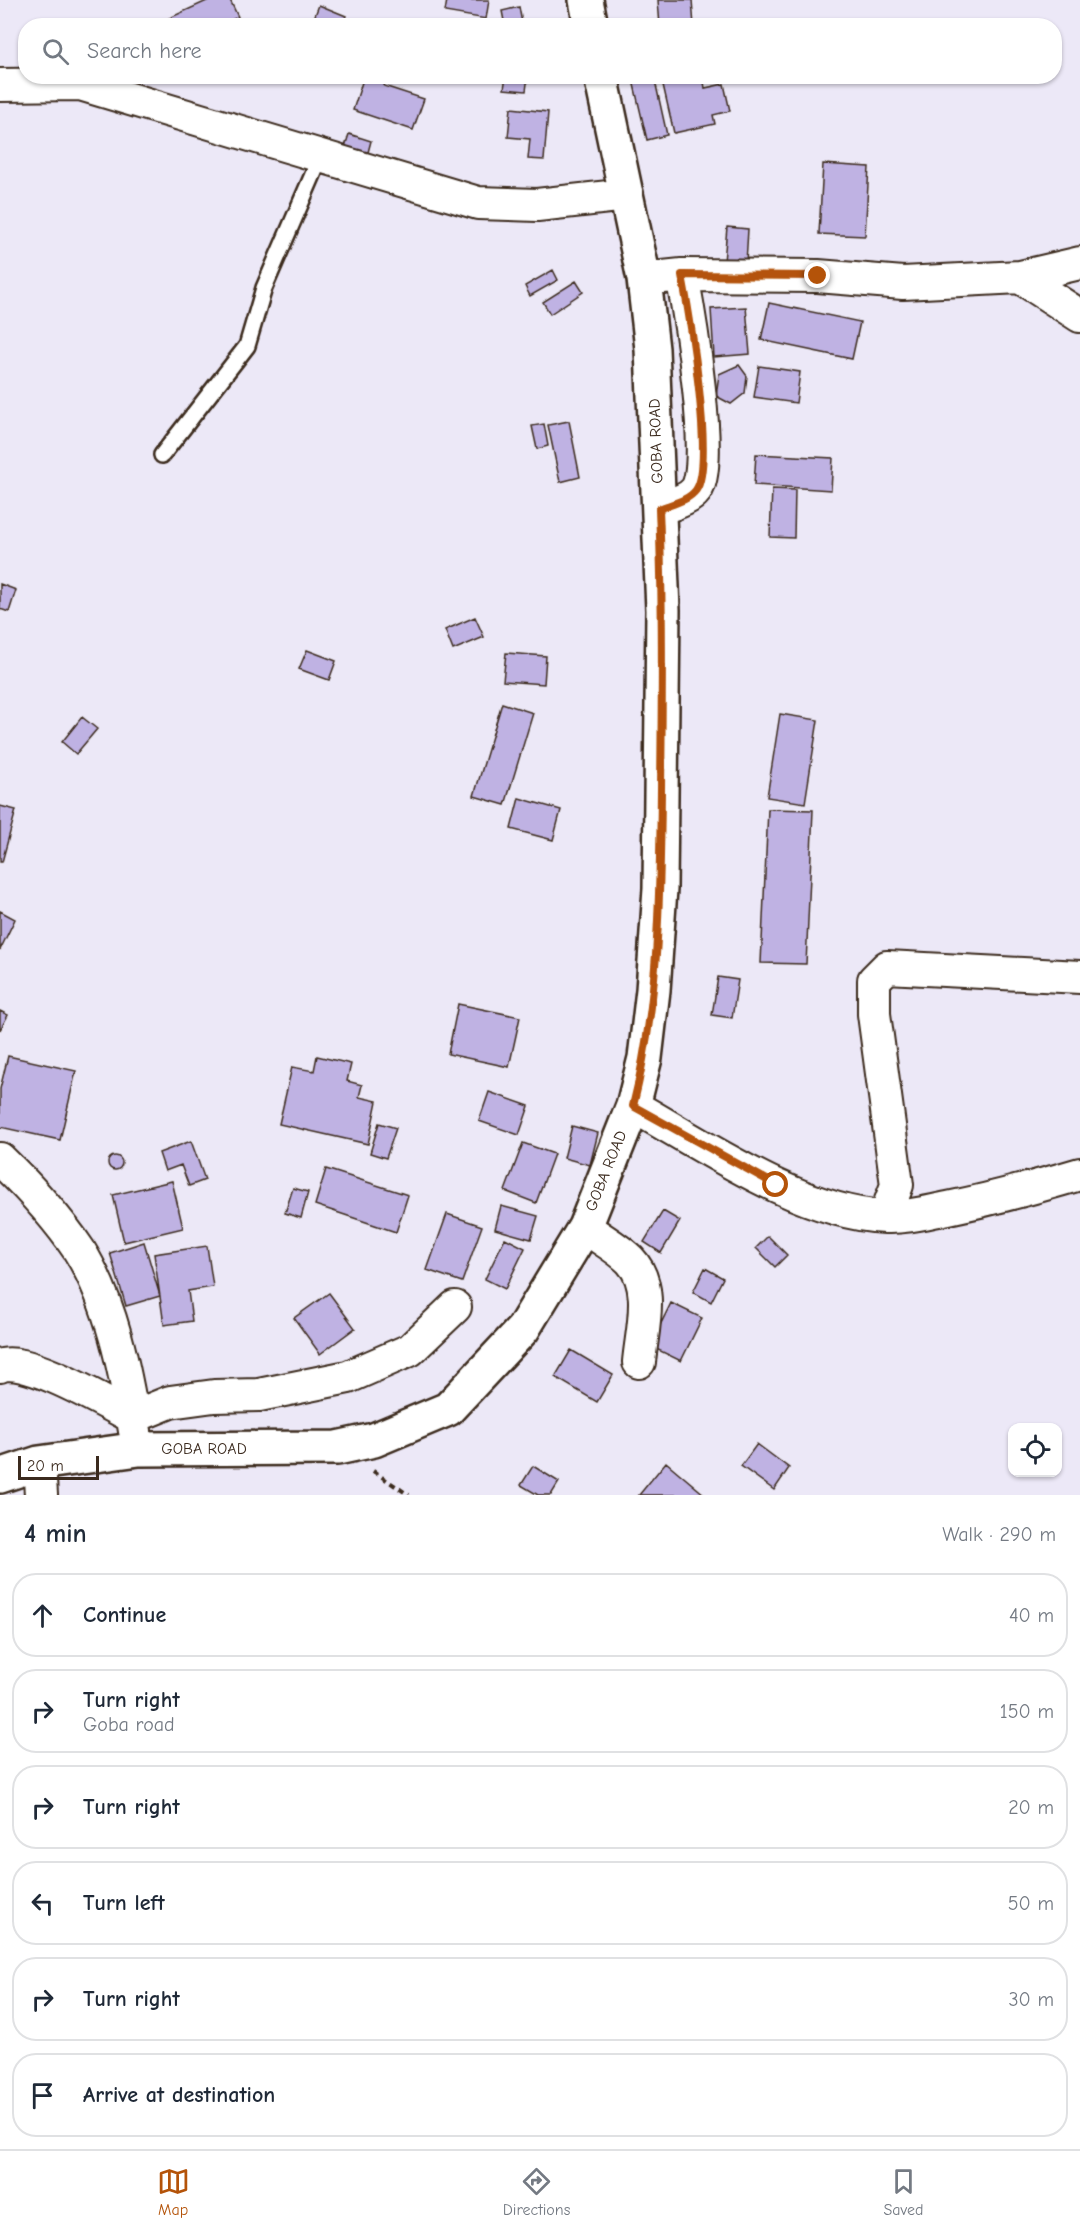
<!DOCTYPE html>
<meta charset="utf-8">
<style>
body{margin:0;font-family:"Comic Neue",sans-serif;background:#f6f6f7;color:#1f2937}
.controls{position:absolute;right:18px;bottom:18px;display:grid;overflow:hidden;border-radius:12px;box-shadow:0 2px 4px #0004}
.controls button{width:54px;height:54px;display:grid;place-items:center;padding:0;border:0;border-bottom:2px solid #e0e1e3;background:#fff;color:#1f2937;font:30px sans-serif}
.scale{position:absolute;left:18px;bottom:15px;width:81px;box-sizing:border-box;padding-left:6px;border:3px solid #3b2a1e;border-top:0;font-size:16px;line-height:21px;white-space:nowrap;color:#3b2a1e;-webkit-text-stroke:4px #fff;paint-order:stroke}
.stop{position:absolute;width:18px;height:18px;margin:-14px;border:4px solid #b45309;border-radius:50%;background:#fff}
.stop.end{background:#b45309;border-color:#fff;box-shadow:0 2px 6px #0008}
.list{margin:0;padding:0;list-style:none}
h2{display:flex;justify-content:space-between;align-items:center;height:78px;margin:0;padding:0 24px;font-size:26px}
h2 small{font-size:20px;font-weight:400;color:#747a83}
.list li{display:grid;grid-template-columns:39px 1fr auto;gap:18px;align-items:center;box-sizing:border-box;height:84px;margin:0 12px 12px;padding:0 12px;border:2px solid #e0e1e3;border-radius:24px}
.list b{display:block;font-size:22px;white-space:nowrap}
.list p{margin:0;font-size:20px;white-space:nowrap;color:#747a83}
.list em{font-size:20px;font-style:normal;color:#747a83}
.icon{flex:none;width:33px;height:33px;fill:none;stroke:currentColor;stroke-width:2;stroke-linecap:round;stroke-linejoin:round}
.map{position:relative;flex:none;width:1080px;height:1495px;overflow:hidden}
.search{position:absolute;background:#fff;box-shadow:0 2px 4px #0004;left:18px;right:18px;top:18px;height:66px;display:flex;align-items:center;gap:15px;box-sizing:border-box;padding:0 21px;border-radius:24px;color:#747a83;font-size:22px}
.sheet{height:654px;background:#fff}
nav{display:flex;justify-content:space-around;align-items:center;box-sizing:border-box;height:84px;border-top:2px solid #e0e1e3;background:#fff;font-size:16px;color:#747a83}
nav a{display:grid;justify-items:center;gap:3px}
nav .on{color:#b45309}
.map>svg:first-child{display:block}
.building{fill:#bfb2e3;stroke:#3b2a1e;stroke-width:1.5}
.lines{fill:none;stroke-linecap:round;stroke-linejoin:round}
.lane-casing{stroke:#3b2a1e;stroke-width:20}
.street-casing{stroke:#3b2a1e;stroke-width:36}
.secondary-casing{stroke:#3b2a1e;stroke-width:38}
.path{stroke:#3b2a1e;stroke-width:4;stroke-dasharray:6 4.5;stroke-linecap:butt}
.lane{stroke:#fff;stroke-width:15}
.street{stroke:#fff;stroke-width:32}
.secondary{stroke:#fff;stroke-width:33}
.route{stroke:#b45309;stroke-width:8}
.labels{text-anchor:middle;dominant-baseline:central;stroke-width:5;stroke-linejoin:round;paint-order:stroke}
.street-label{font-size:16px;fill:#3b2a1e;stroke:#fff}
</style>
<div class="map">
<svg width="1080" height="1495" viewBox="0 0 1080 1495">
<rect width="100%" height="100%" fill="#ece8f7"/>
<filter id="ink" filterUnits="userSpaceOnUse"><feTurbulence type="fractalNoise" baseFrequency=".0167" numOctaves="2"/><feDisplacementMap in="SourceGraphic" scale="12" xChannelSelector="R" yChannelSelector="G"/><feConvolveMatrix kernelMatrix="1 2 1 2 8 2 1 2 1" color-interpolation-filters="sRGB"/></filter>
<g filter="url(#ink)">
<path class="building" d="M209,0H230L238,17L218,26H168L165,20Z
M447,0H489L486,19L445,12Z
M658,0H692L694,26H660Z
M319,5L346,16L342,26H311Z
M519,7L522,23L505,26L502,11Z
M364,76H387L384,86L424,99L413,130L353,110Z
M506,76H528L526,91L504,89Z
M632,76H654L667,135L647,140Z
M661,76H703L705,88L724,84L730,111L713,115L715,124L674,133Z
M511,108L548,112L544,160L528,159L530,139L508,137Z
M349,134L371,141L367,156L344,150Z
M823,164L869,167L865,236L819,234Z
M727,227L748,229L746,263L724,262Z
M553,270L558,280L530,296L525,286Z
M576,281L583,292L550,314L543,302Z
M769,303L860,322L852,359L761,340Z
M746,307L750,354L714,357L711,309Z
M739,365L747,376L745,393L731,404L716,396L719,374Z
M759,366L800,372L796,403L754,397Z
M569,421L580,477L560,482L548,425Z
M544,424L548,446L537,449L532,426Z
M756,454L833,458L831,490L754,485Z
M772,489L795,490L794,538L770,537Z
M0,584L16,590L9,612L0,609Z
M475,617L484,637L453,650L445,630Z
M307,650L336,661L329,680L299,669Z
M506,653L546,656L544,684L503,681Z
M502,703L533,713L505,805L474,796Z
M780,714L818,720L805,803L767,797Z
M82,717L97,729L76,754L62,742Z
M519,798L561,810L553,840L511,829Z
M0,806L16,810L2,862H0Z
M768,809L813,810L806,964L761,963Z
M0,911L15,919L0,950Z
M718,977L738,980L732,1018L712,1015Z
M458,1004L520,1017L509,1067L448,1054Z
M0,1011L8,1015L0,1030Z
M8,1056L76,1071L60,1140L0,1127V1089Z
M317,1056L351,1064L347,1081L362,1085L359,1097L377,1101L368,1144L279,1124L292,1067L314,1071Z
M489,1092L529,1106L519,1135L479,1121Z
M379,1123L396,1128L386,1158L370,1153Z
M572,1126L598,1133L590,1165L564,1158Z
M191,1141L205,1180L189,1186L181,1165L165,1171L159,1153Z
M523,1143L554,1154L536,1203L505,1191Z
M108 1163a7 7 0 1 1 14 0a7 7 0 1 1-14 0Z
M326,1169L408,1195L396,1232L315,1205Z
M172,1181L183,1228L124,1242L113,1195Z
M293,1188L308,1192L301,1218L285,1213Z
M501,1206L538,1216L531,1239L495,1229Z
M663,1211L680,1221L661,1253L644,1242Z
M447,1214L482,1226L462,1282L427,1270Z
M768,1236L787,1255L775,1267L756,1248Z
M505,1238L525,1248L505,1289L485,1279Z
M144,1242L160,1296L126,1306L110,1253Z
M207,1246L213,1287L188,1291L192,1321L164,1325L154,1254Z
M705,1268L723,1278L711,1302L693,1292Z
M329,1293L355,1328L320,1354L294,1318Z
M671,1303L702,1318L681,1361L650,1346Z
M571,1350L613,1375L597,1402L555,1377Z
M757,1444L789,1468L774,1490L741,1466Z
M666,1462L705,1495H639Z
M533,1466L559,1482L551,1495H538L521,1485Z"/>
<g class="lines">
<g class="lane-casing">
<path id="lane" d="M162,455L247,346L264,288L321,156"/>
</g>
<g class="street-casing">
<path id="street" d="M0,85L80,84L478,203L537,205L627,195
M1020,277L1080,263
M644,279L682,275L818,276L903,283L1020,277L1080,316
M659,509C671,504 688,501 696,490C715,464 689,312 682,275
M633,1106C704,1146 801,1213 885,1217C906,1218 927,1212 948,1208C992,1199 1036,1187 1080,1174
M0,1159C27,1185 58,1219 79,1250C112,1303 125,1370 135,1431
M885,1217L897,1185L874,1014V980L887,967L1080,977
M585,1227C599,1238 617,1247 630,1260C655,1286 642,1329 639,1362
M0,1366C23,1354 108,1404 133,1417L170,1402L214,1396L259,1395L348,1377L410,1350L455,1307
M39,1463L41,1495"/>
</g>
<g class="secondary-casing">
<path id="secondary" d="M586,0L591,26
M0,1476L39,1463L139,1449L337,1448L374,1440L448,1409L523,1329L585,1227L633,1106L645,1058L653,990L660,889L663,610L652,349L644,279L601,76"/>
</g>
<path class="path" d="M373,1471L409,1495"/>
<use href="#lane" class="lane"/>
<use href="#street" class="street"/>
<use href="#secondary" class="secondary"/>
</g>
</g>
<g class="lines" filter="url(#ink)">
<path class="route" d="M776,1185L633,1106C659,1003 660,896 661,790C662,696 663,603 659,509C671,504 688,501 696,490C715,464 689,312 682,275L818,276"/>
</g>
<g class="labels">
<g class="street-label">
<text transform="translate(656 441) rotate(-92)">GOBA ROAD</text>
<text transform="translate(606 1171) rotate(-68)">GOBA ROAD</text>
<text x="204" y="1449">GOBA ROAD</text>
</g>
</g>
</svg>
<div class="controls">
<button><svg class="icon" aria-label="locate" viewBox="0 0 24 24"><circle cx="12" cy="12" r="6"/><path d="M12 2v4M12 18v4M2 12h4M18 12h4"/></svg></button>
</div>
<div class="scale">20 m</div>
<div class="stop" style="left:776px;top:1185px"></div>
<div class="stop end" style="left:818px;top:276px"></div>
<div class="search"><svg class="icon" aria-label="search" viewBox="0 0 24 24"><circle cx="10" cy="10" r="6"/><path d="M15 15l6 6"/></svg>Search here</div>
</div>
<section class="sheet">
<h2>4 min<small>Walk · 290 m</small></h2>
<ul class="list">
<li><svg class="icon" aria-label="ahead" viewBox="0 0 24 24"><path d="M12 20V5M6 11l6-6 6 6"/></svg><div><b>Continue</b></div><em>40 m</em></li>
<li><svg class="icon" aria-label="right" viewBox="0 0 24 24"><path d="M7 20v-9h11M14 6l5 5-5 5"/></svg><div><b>Turn right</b><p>Goba road</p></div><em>150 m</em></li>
<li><svg class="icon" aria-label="right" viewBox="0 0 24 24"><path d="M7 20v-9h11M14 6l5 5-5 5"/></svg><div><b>Turn right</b></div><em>20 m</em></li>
<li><svg class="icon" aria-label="left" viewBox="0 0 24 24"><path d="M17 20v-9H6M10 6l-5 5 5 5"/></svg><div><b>Turn left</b></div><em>50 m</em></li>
<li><svg class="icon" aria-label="right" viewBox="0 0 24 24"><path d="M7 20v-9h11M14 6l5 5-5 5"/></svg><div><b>Turn right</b></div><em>30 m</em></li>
<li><svg class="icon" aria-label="arrive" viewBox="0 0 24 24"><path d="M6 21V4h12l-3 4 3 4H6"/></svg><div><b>Arrive at destination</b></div></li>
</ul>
</section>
<nav>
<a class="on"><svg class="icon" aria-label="map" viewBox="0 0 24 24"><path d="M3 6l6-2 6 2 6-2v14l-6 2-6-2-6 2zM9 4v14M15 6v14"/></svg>Map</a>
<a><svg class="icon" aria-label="directions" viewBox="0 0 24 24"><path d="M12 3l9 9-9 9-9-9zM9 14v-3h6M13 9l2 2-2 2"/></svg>Directions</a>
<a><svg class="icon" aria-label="saved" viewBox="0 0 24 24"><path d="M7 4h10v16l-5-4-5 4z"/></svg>Saved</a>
</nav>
